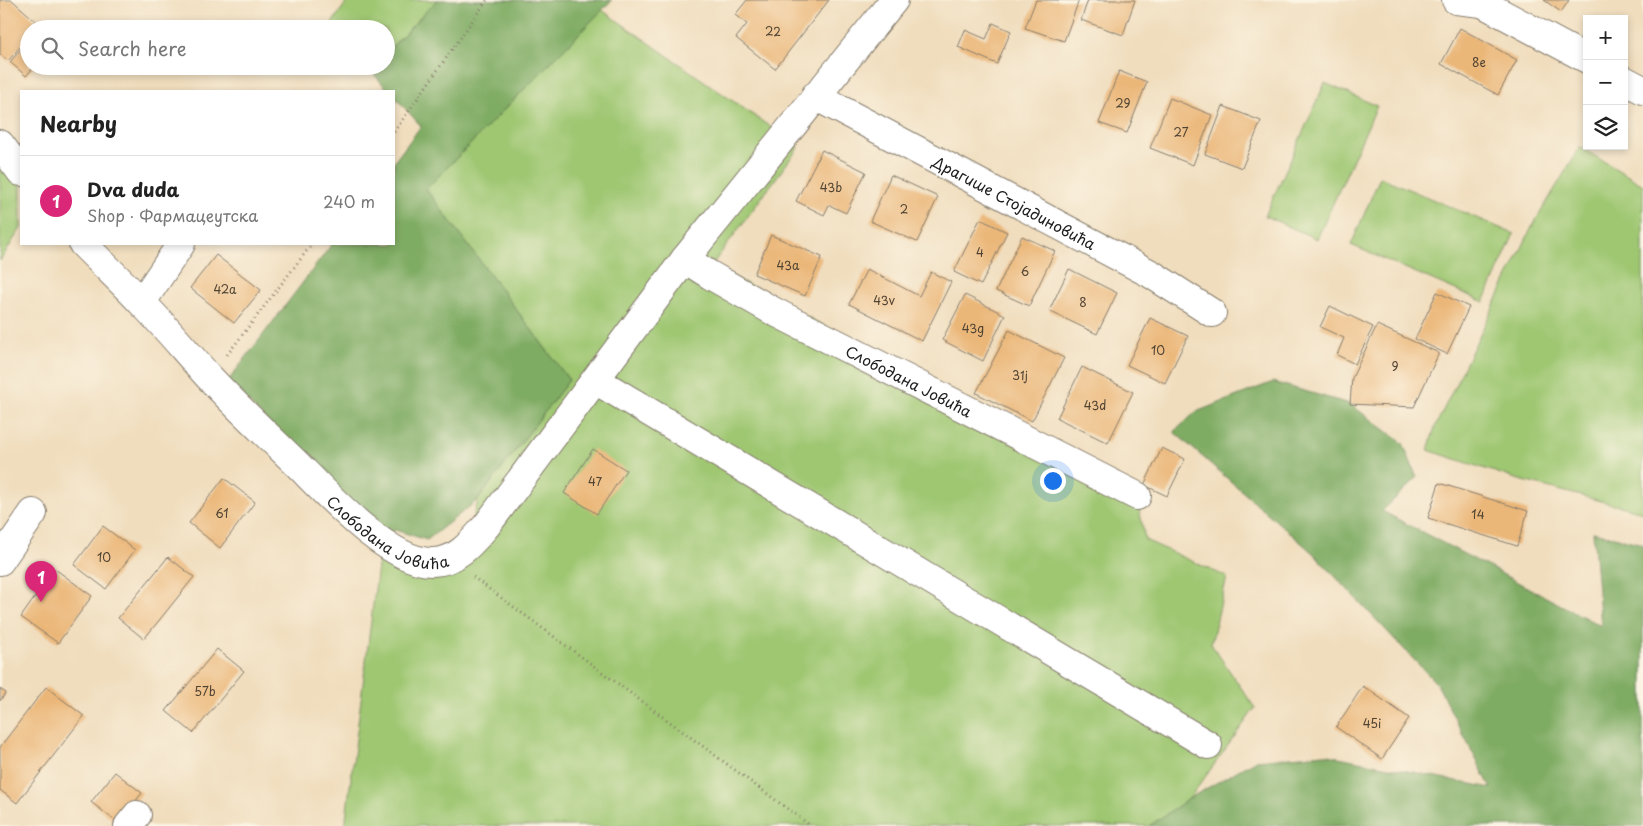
<!DOCTYPE html>
<meta charset="utf-8">
<style>
body{margin:0;font-family:"Playpen Sans",sans-serif;background:#f6f6f6;color:#222}
.controls{position:absolute;right:15px;top:15px;display:grid;overflow:hidden;border-radius:0px;box-shadow:0 2px 8px #0003}
.controls button{width:45px;height:45px;display:grid;place-items:center;padding:0;border:0;border-bottom:1px solid #e0e0e0;background:#fff;color:#222;font:25px sans-serif}
.you{position:absolute;left:1052px;top:480px;width:18px;height:18px;margin:-12px;border:4px solid #fff;border-radius:50%;background:#1a73e8;box-shadow:0 0 0 8px #1a73e833}
.badge{display:grid;place-items:center;width:32px;height:32px;border-radius:50%;background:#db2777;color:#fff;font-size:16px;font-weight:700}
.pin{position:absolute;translate:-50% -41px;filter:drop-shadow(0 1px 2px #0008)}
.pin::after{content:'';position:absolute;top:26px;width:18px;height:15px;background:inherit;clip-path:polygon(0 0,100% 0,50% 100%)}
.list{margin:0;padding:0;list-style:none}
h2{display:flex;justify-content:space-between;align-items:center;height:65px;margin:0;padding:0 20px;font-size:21px}
h2 small{font-size:16px;font-weight:400;color:#767676}
.list li{display:grid;grid-template-columns:32px 1fr auto;gap:15px;align-items:center;box-sizing:border-box;height:90px;padding:0 20px;border-top:1px solid #e0e0e0}
.list b{display:block;font-size:19px;white-space:nowrap}
.list p{margin:0;font-size:16px;white-space:nowrap;color:#767676}
.list em{font-size:16px;font-style:normal;color:#767676}
.icon{flex:none;width:28px;height:28px;fill:none;stroke:currentColor;stroke-width:2;stroke-linecap:round;stroke-linejoin:round}
.map{position:relative;flex:none;width:1643px;height:826px;overflow:hidden}
.search{position:absolute;background:#fff;box-shadow:0 2px 8px #0003;left:20px;top:20px;width:375px;height:55px;display:flex;align-items:center;gap:12px;box-sizing:border-box;padding:0 18px;border-radius:28px;color:#767676;font-size:19px}
.panel{position:absolute;background:#fff;box-shadow:0 2px 8px #0003;left:20px;top:90px;width:375px;height:155px;border-radius:0px}
.map>svg:first-child{display:block}
.green{fill:#9fc772;stroke:#5e7247}
.forest{fill:#7fac64;stroke:#4e6440}
.building{fill:#ebb779}
.lines{fill:none;stroke-linecap:round;stroke-linejoin:round}
.minor-casing{stroke:#867c6c;stroke-width:30}
.path{stroke:#867c6c;stroke-width:3;stroke-dasharray:1 4;stroke-linecap:butt}
.minor{stroke:#fff;stroke-width:28}
.labels{text-anchor:middle;dominant-baseline:central;stroke-width:4;stroke-linejoin:round;paint-order:stroke}
.number-label{font-size:12px;fill:#504333}
.street-label{font-size:15px;fill:#1c1c1c;stroke:#fcf5e5}
</style>
<div class="map">
<svg width="1643" height="826" viewBox="0 0 1643 826">
<rect width="100%" height="100%" fill="#fcf5e5"/>
<filter id="ink" filterUnits="userSpaceOnUse"><feTurbulence type="fractalNoise" baseFrequency=".02" numOctaves="2"/><feDisplacementMap in="SourceGraphic" scale="10" xChannelSelector="R" yChannelSelector="G"/><feConvolveMatrix kernelMatrix="1 2 1 2 8 2 1 2 1" color-interpolation-filters="sRGB"/></filter>
<filter id="wash" filterUnits="userSpaceOnUse"><feTurbulence type="fractalNoise" baseFrequency=".0096" numOctaves="4" result="noise"/><feDisplacementMap in="SourceGraphic" scale="20" xChannelSelector="R" yChannelSelector="G"/><feGaussianBlur stdDeviation="1.12" result="paint"/><feColorMatrix in="noise" values="0 0 0 0 0 0 0 0 0 0 0 0 0 0 0 0 0 1.4 0 .05"/><feComposite in="paint" operator="in"/></filter>
<g filter="url(#wash)">
<rect width="100%" height="100%" fill="#f0ddbd"/>
<path class="green" d="M348,0H437L386,53V29H328Z
M602,10L799,147L712,265L1137,496L1145,540L1227,577L1211,644L1255,708L1190,798L1149,826H345L379,558L432,580L465,549L478,500L569,380L426,189Z
M1325,83L1377,106L1317,239L1265,216Z
M0,144L21,172V228L0,261Z
M1580,147L1643,185V512L1516,479L1428,450L1435,427L1533,225Z
M1380,177L1514,234L1484,302L1351,245Z"/>
<path class="forest" d="M437,0H612L426,189L569,380L478,500L427,540L395,530L380,540L228,381L332,244H394V162L421,126L394,96V91H389L370,70L374,66H386V53Z
M1273,382L1350,404L1403,443L1417,478L1382,511L1601,626L1593,532L1643,544V826H1149L1190,798L1256,760L1324,754L1491,788L1437,684L1313,553L1174,432L1196,412Z"/>
<g id="blocks">
<path class="building" d="M0,0H12L40,25L36,29H29V37L8,61L0,54Z
M747,0H829L775,69L736,38L747,24L735,15Z
M1036,0H1079L1064,41L1025,28Z
M1088,0H1135L1123,35L1081,20Z
M1544,0H1569L1561,12Z
M993,23L1011,31L997,64L958,47L965,30L986,39Z
M1460,28L1517,60L1498,95L1441,64Z
M29,40V66H35L26,76L10,62Z
M1119,71L1147,82L1127,133L1099,123Z
M1170,98L1212,115L1193,165L1150,148Z
M1223,106L1261,121L1242,168L1205,154Z
M822,150L866,172L846,213L829,205L824,215L796,201Z
M891,175L938,197L917,242L870,221Z
M980,219L1007,232L981,285L954,272Z
M771,235L822,257L805,296L754,274Z
M1022,236L1055,251L1029,306L996,291Z
M216,255L261,290L234,323L190,288Z
M867,269L919,296L931,272L951,282L922,341L849,304Z
M1069,269L1117,293L1097,334L1049,311Z
M1437,292L1469,307L1447,354L1415,339Z
M965,295L1005,315L983,361L942,340Z
M1330,306L1373,327L1355,364L1337,355L1344,338L1320,327Z
M1150,318L1188,336L1165,383L1127,365Z
M1377,325L1439,353L1414,407L1350,404L1352,378Z
M1009,330L1064,358L1032,421L976,393Z
M1082,367L1133,392L1108,443L1057,418Z
M1162,448L1185,459L1167,496L1144,485Z
M593,449L626,470L597,514L564,493Z
M224,478L255,502L220,548L189,523Z
M1439,483L1528,511L1517,546L1428,518Z
M103,526L135,550L106,589L74,565Z
M168,557L194,577L144,639L118,618Z
M55,569L92,596L58,643L21,617Z
M217,649L244,671L193,733L166,711Z
M1363,686L1409,718L1382,759L1336,727Z
M46,687L84,716L17,803L0,790V747Z
M0,689L6,693L0,701Z
M115,772L142,793L118,823L91,802Z"/>
</g>
</g>
<g filter="url(#ink)">
<use href="#blocks" fill-opacity="0" stroke="#867c6c" stroke-width="1"/>
<g class="lines">
<g class="minor-casing">
<g id="minor">
<path d="M1456,0L1482,3L1587,59"/>
<path d="M1624,80L1643,90"/>
<path id="s1" d="M815,96L1151,274L1212,313"/>
<path d="M0,144L21,172"/>
<path id="s2" d="M83,244C103,264 123,283 142,303C165,326 186,352 208,376C236,406 267,435 297,464C326,493 390,564 433,562C457,562 473,541 487,525L685,259L894,0"/>
<path id="s3" d="M685,259L710,275L773,311L1137,496"/>
<path d="M142,302L181,244"/>
<path d="M597,381L1208,745"/>
<path d="M0,561L33,513"/>
<path d="M128,826L137,815"/>
</g>
</g>
<path class="path" d="M394,132L487,0
M227,355L312,244
M473,577L811,826"/>
<use href="#minor" class="minor"/>
</g>
</g>
<g class="labels">
<g class="number-label">
<text x="773" y="31">22</text>
<text x="1479" y="62">8e</text>
<text x="1123" y="103">29</text>
<text x="1181" y="132">27</text>
<text x="831" y="187">43b</text>
<text x="904" y="209">2</text>
<text x="980" y="252">4</text>
<text x="788" y="265">43a</text>
<text x="1025" y="271">6</text>
<text x="225" y="289">42a</text>
<text x="884" y="300">43v</text>
<text x="1083" y="302">8</text>
<text x="973" y="328">43g</text>
<text x="1158" y="350">10</text>
<text x="1395" y="366">9</text>
<text x="1020" y="375">31j</text>
<text x="1095" y="405">43d</text>
<text x="595" y="481">47</text>
<text x="222" y="513">61</text>
<text x="1478" y="514">14</text>
<text x="104" y="557">10</text>
<text x="205" y="691">57b</text>
<text x="1372" y="723">45i</text>
</g>
<g class="street-label">
<text stroke="none"><textPath href="#s1" startOffset="226">Драгише Стојадиновића</textPath></text>
<text stroke="none"><textPath href="#s3" startOffset="255">Слободана Јовића</textPath></text>
<text stroke="none"><textPath href="#s2" startOffset="424">Слободана Јовића</textPath></text>
</g>
</g>
</svg>
<div class="controls">
<button>+</button>
<button>−</button>
<button><svg class="icon" aria-label="layers" viewBox="0 0 24 24"><path d="M12 4l9 5-9 5-9-5zM3 14l9 5 9-5"/></svg></button>
</div>
<div class="you"></div>
<div class="pin badge" style="left:41px;top:602px">1</div>
<div class="search"><svg class="icon" aria-label="search" viewBox="0 0 24 24"><circle cx="10" cy="10" r="6"/><path d="M15 15l6 6"/></svg>Search here</div>
<section class="panel">
<h2>Nearby<small></small></h2>
<ul class="list">
<li><span class="badge">1</span><div><b>Dva duda</b><p>Shop · Фармацеутска</p></div><em>240 m</em></li>
</ul>
</section>
</div>
